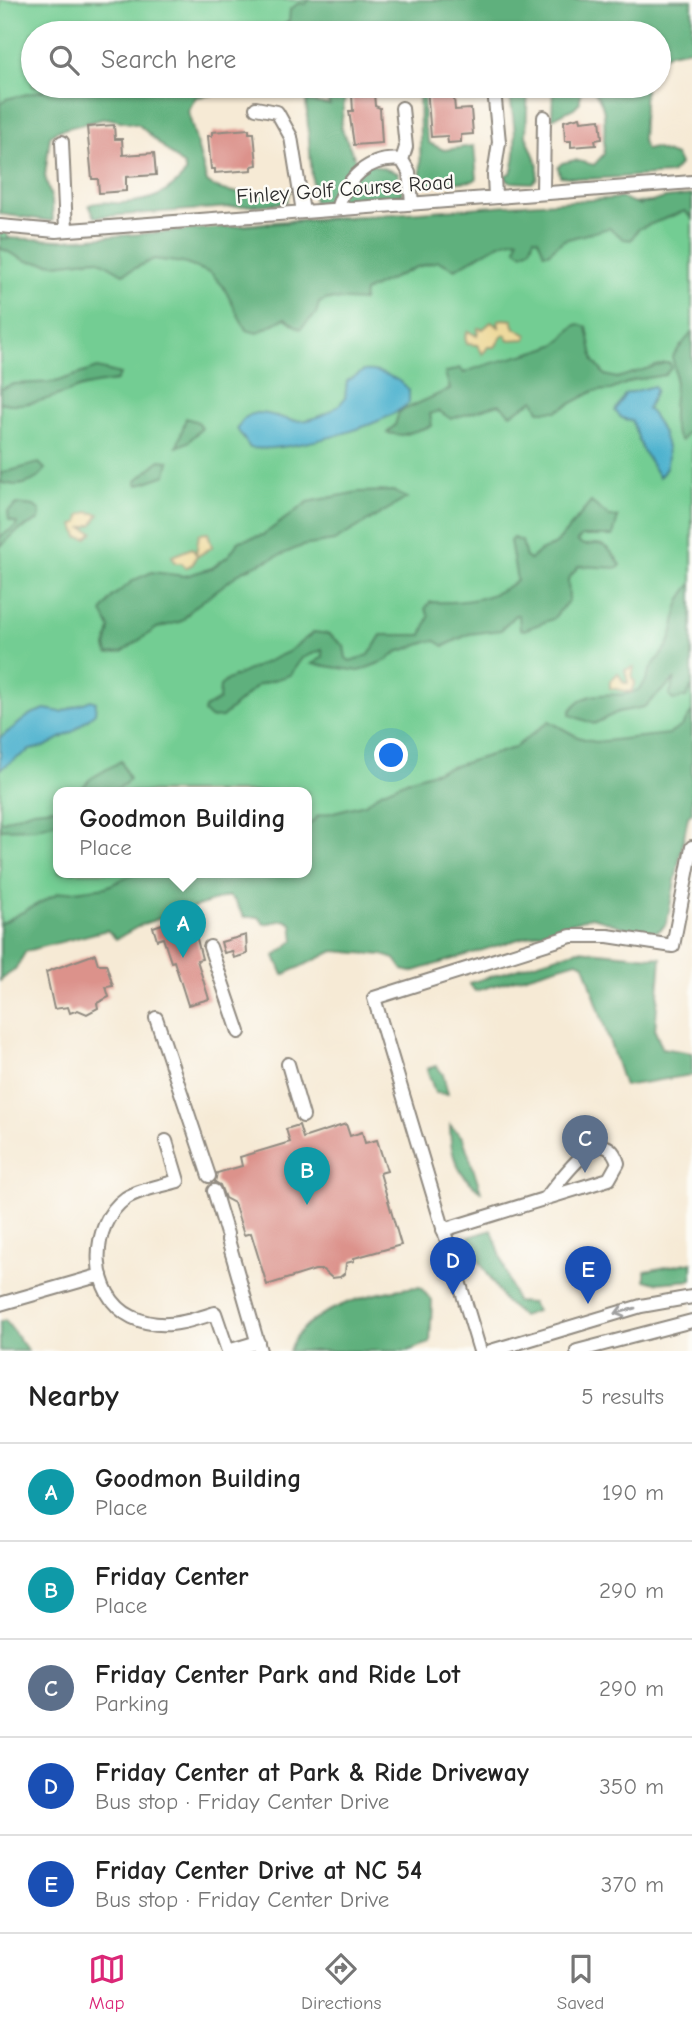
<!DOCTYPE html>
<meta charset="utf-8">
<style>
body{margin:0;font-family:"Comic Neue",sans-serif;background:#f2f2f2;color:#222}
.you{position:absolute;left:392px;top:756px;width:24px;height:24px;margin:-18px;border:5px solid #fff;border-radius:50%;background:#1a73e8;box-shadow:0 0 0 10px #1a73e833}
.badge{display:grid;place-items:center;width:46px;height:46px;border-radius:50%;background:#db2777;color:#fff;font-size:23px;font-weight:700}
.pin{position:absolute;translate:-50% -58px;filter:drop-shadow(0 2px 4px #0008)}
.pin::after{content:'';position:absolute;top:37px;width:24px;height:21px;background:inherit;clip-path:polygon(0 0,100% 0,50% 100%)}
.popup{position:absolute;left:53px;top:787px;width:259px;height:91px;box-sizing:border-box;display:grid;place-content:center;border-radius:14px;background:#fff;filter:drop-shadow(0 2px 5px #0005);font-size:23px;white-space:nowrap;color:#767676}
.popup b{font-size:26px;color:#222}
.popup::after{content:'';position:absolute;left:50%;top:100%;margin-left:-14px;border:14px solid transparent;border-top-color:#fff}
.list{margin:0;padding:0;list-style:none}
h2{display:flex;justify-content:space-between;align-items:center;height:91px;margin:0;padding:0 28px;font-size:30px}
h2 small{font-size:23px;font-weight:400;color:#767676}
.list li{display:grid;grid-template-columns:46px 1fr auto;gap:21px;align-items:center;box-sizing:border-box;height:98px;padding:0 28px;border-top:2px solid #e0e0e0}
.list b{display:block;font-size:26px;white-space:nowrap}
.list p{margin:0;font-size:23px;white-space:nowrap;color:#767676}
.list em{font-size:23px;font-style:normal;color:#767676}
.icon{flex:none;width:38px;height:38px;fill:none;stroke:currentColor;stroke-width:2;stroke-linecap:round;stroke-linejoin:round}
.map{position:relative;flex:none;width:692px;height:1351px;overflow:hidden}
.search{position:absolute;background:#fff;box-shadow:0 2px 5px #0004;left:21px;right:21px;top:21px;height:77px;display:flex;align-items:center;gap:18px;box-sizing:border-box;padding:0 24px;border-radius:38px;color:#767676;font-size:26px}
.sheet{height:581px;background:#fff}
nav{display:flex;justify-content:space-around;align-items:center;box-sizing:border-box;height:98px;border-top:2px solid #e0e0e0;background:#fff;font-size:19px;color:#767676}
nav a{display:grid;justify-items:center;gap:4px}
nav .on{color:#db2777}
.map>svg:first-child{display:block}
.green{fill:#73cd93;stroke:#4f7c5f;stroke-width:2}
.forest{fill:#5eb07d;stroke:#446e54;stroke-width:2}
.sand{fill:#eeda9e;stroke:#8c8264;stroke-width:2}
.water{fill:#50b3cf;stroke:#3e6f7d;stroke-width:2}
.building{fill:#dc928b}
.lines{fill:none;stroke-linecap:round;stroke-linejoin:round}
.minor-casing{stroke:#908a80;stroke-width:16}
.minor{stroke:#fff;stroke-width:12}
.oneway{stroke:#a0a0a0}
.labels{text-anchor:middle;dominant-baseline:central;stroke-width:5;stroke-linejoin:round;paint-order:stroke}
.street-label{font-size:21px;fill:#2b2b2b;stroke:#fdfcf7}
</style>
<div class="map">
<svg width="692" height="1351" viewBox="0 0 692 1351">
<rect width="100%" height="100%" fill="#fdfcf7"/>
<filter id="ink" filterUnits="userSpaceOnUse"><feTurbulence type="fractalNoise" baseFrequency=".0143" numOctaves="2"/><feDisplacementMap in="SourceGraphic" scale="14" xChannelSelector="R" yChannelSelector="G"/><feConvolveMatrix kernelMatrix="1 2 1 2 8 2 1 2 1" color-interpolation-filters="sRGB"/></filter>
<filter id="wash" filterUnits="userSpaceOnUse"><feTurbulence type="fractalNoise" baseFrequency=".00686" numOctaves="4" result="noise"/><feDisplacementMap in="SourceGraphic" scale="28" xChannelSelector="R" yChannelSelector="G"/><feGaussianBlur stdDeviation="1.57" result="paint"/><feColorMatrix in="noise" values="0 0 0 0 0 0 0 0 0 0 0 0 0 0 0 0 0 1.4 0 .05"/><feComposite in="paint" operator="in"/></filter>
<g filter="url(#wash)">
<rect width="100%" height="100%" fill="#f6ead5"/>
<path class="green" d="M0,0H692V8L524,33H33V86H183L0,122Z
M692,198V758L307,867V792H59V872H286L0,954V223L9,238C96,253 187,230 273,222C412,209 553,213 692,198Z"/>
<path class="forest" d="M309,0H692V49L669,53L659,60V33H272L289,21L290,9L299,3L306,4Z
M62,86H245L237,91L196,97L188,111L207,182C226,199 266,191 290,190L286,203L95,217L89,205C100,200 111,204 122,203C152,201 167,195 186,173L184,166L139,125L106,118L56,131L50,136L45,176L52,201L53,221L0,214V104L6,99Z
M321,86H346L341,127L355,159L398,173L403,195L314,203L306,101L330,105Z
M419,86H424V125L429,143L444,150L474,146L477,178L473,181L421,185Z
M494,86H528L526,136L538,165L537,178L532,183L511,182L503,176L511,173C519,152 514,120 510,97Z
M553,86H645L642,140L646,150L654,148L676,156L680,164L671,174L587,179L560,176L558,167L562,163L575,160L594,165L604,154C603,129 611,104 589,87L580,93V102L574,108L552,119Z
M692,195V219L685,211L638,229L631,240L624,239L609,228L564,240L548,253H544L538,239L534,238L530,249L522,253L516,249L518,239C498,241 473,260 455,269L438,261L414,268L364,292L363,301L328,299L319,303L316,314L300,329L285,318L257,333L246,330L223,286L211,273L183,263L154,259L123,274L97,259L56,264L27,261L0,248V238L64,240L508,205L622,198L640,205L665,198Z
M578,324L587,327L594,361L605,375L617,378L665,363H670L671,368L665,375L634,380L611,390L594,391L557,411H539L534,400L511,414L499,404L451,419L439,411L430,414L432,426L402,435L387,433L395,425L399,412L450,389L445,373L460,368L464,373C493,360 524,357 554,345C565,341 567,329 578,324Z
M692,332V415L689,418V430L681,441C663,423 682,383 672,357Z
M97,368L120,374L116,381C105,383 93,384 82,387C56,395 28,410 0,402V389L14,384L55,382Z
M186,418L198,422L202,428L188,442L177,447Z
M160,460L169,461L166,475L138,485L136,481Z
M39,463L45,469C35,485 17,488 0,482L2,473Z
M393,491L407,498L334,541L302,546L242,571L192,609L182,621L157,628L122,652L108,654L106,647L110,628L102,612L112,597L134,580L152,572L185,576L212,568L229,555L239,541L263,535L308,502L358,492Z
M591,502L610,517H618L613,536H582L577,541C592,554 597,528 621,565L618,568L579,566L568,579L569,600L553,619L524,630L520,629L519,615H515L501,630L469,634L444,646L434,640L397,652L387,660L359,671L312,664L323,657L322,650L302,658L290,675L258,685L222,717L210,718L204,712L205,708L219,700L220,686L227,680L288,652L314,632L329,634L344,646L346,658L350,661L369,655L381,635H422L429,616L425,609L430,602C461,603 492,601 517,580L510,541L513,538L522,541L526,558L530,560L540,551L556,544Z
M17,504L34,506L40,511L39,520L16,532L0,547V537L16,526L17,523L9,520L8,512Z
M692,584V686L687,697L673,700L669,696L675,679L644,707L618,712L594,724L570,715V711C592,682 619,703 639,689C647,683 646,678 650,670C655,661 664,653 669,643C680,617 671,607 692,584Z
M692,712V812L688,817L667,921C658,947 610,920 591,917L411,972L403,970L395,959L383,955L334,951L283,975L275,956L294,940L292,924L285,920L264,924L259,917H244L235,901L228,896L143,924L116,939L107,930L26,951L16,968L0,981V924L58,893L106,887L138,872H307V827L318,816L365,804L381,792L411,779L514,748L549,721L578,737L595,742L669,734L682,726Z
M121,761L129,779C117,796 97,792 78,792L90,779Z
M54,808L59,809V821L36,828L0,829V822L33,810Z
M578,950L661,958L655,1031L662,1048L692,1053V1075L624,1086L584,964L577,961L475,991L469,983Z
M436,1066L443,1074L448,1094L435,1093L427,1069Z
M450,1125L463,1138L481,1191C456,1174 450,1154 450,1125Z
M492,1230L516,1302L532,1303L537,1311L522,1316L505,1302L465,1238Z
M692,1262V1280L656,1283L645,1280V1271Z
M420,1287L432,1301L430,1343L407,1351H289C301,1309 381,1289 420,1287Z
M5,1320L28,1351H0V1322Z"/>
<path class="sand" d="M504,319L512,320L515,328L527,335L526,339L508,340L506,335H503L495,347H488L483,354L477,345L467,344L465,337L468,331L477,336L478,328L483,329L491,322L499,327L498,320Z
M88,512L99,514L93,524L83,528L93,532L87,538L78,537L74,525L79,522L80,515Z
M208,533L212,547L195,558L193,564L185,568L182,563H175L172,556L192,548L196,554L199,534Z
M634,667L632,678L635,682L631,692L610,688V681L618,673L624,683H628L625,670Z"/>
<path class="water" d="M364,371C377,369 401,379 409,390V403C381,428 287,452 250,448L237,429C250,403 269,415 290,420C309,424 335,412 345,398L347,381Z
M654,386L656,390L647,409C662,423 678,461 659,477L642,449L632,421L622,418L615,411L625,394Z
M91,700L96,702L95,713L72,732L46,746L30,750L0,769V738L31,714L45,709L61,712Z"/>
<g id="blocks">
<path class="building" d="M453,86L455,110L471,109L473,134L461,135V142L448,143L447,136L431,137L427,87Z
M374,93L375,106L380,108L382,143L354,145L349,111H353L352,95Z
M580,117L581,121L600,119L602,139L595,140L596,145L571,147V141H565L564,121Z
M114,125L115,139H122L123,155L154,153L156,175L126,177V191L99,193L98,179H92L87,127Z
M249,129V133H254L257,165L252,166V170L215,173V169H211L208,136H212V132Z
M191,915L202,959L197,960L209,999L188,1005L174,961L171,962L163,938L157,940L153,927Z
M246,935L247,954L234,958L232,951L224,953L221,942Z
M95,954L98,964H106L113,986L106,987L109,997L97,1003L98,1008L87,1014L78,1010L70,1013L68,1007L54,1009L46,972Z
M346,1124L350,1136L362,1132L365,1143L377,1140L387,1171L380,1173L401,1245L354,1258V1261L346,1263L345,1273L340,1277L332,1278L323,1270H315L267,1285L251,1233L244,1235L234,1203L225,1198L220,1185L215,1182L217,1173L242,1166L240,1157L290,1142L286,1129L299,1125L303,1138Z"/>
</g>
</g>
<g filter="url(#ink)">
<use href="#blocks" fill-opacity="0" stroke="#908a80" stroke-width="2"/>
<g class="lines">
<g class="minor-casing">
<path id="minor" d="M256,108L277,112L291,137L303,212
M62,142L66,230
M402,160L406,147L402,108
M543,193L544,117
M495,197L494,175L499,142L495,100
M337,209C346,179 368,156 402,160L409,172L412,203
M0,226L56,231L97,228L692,182
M210,947L239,1032
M156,1018L209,1176
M288,1064L303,1116
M166,1141L178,1181C162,1186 140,1189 126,1198C88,1225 89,1296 132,1317C161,1331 187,1322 215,1313L228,1351L258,1342
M214,1191L227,1234
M443,1230L609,1179L618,1163C603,1115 559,1183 545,1199
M228,1240L260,1351
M0,1304L101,1275
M480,1351L374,998L571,936H608L673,946L692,847
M491,1351L641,1306L692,1297
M577,1351L692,1321"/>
</g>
<use href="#minor" class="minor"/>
</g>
<defs><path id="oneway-shaft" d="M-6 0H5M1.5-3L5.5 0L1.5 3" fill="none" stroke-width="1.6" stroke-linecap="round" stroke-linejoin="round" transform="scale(1.75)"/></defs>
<use class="oneway" href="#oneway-shaft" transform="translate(625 1311) rotate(164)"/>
</g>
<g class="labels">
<g class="street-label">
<text transform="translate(345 189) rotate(-4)">Finley Golf Course Road</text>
</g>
</g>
</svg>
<div class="you"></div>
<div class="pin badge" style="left:183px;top:958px;background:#0f9aa8">A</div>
<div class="popup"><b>Goodmon Building</b>Place</div>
<div class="pin badge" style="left:307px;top:1205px;background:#0f9aa8">B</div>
<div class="pin badge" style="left:585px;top:1173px;background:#5c6f8a">C</div>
<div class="pin badge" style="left:453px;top:1295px;background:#1a4fb4">D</div>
<div class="pin badge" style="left:588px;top:1304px;background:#1a4fb4">E</div>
<div class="search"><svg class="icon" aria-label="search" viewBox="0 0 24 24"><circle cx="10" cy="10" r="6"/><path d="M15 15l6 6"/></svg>Search here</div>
</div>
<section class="sheet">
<h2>Nearby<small>5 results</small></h2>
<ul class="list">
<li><span class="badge" style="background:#0f9aa8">A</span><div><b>Goodmon Building</b><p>Place</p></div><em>190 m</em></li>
<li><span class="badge" style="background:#0f9aa8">B</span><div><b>Friday Center</b><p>Place</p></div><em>290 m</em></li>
<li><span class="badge" style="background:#5c6f8a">C</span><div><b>Friday Center Park and Ride Lot</b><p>Parking</p></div><em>290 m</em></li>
<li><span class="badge" style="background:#1a4fb4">D</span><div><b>Friday Center at Park &amp; Ride Driveway</b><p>Bus stop · Friday Center Drive</p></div><em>350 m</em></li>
<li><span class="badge" style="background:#1a4fb4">E</span><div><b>Friday Center Drive at NC 54</b><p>Bus stop · Friday Center Drive</p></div><em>370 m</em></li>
</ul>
</section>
<nav>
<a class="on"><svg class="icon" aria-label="map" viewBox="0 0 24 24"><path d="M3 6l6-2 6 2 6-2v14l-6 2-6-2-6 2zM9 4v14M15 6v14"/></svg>Map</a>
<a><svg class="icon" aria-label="directions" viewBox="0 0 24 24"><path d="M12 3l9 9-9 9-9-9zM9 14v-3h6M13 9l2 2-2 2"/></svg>Directions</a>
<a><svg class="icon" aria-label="saved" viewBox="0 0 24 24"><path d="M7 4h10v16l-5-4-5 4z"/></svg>Saved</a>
</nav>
